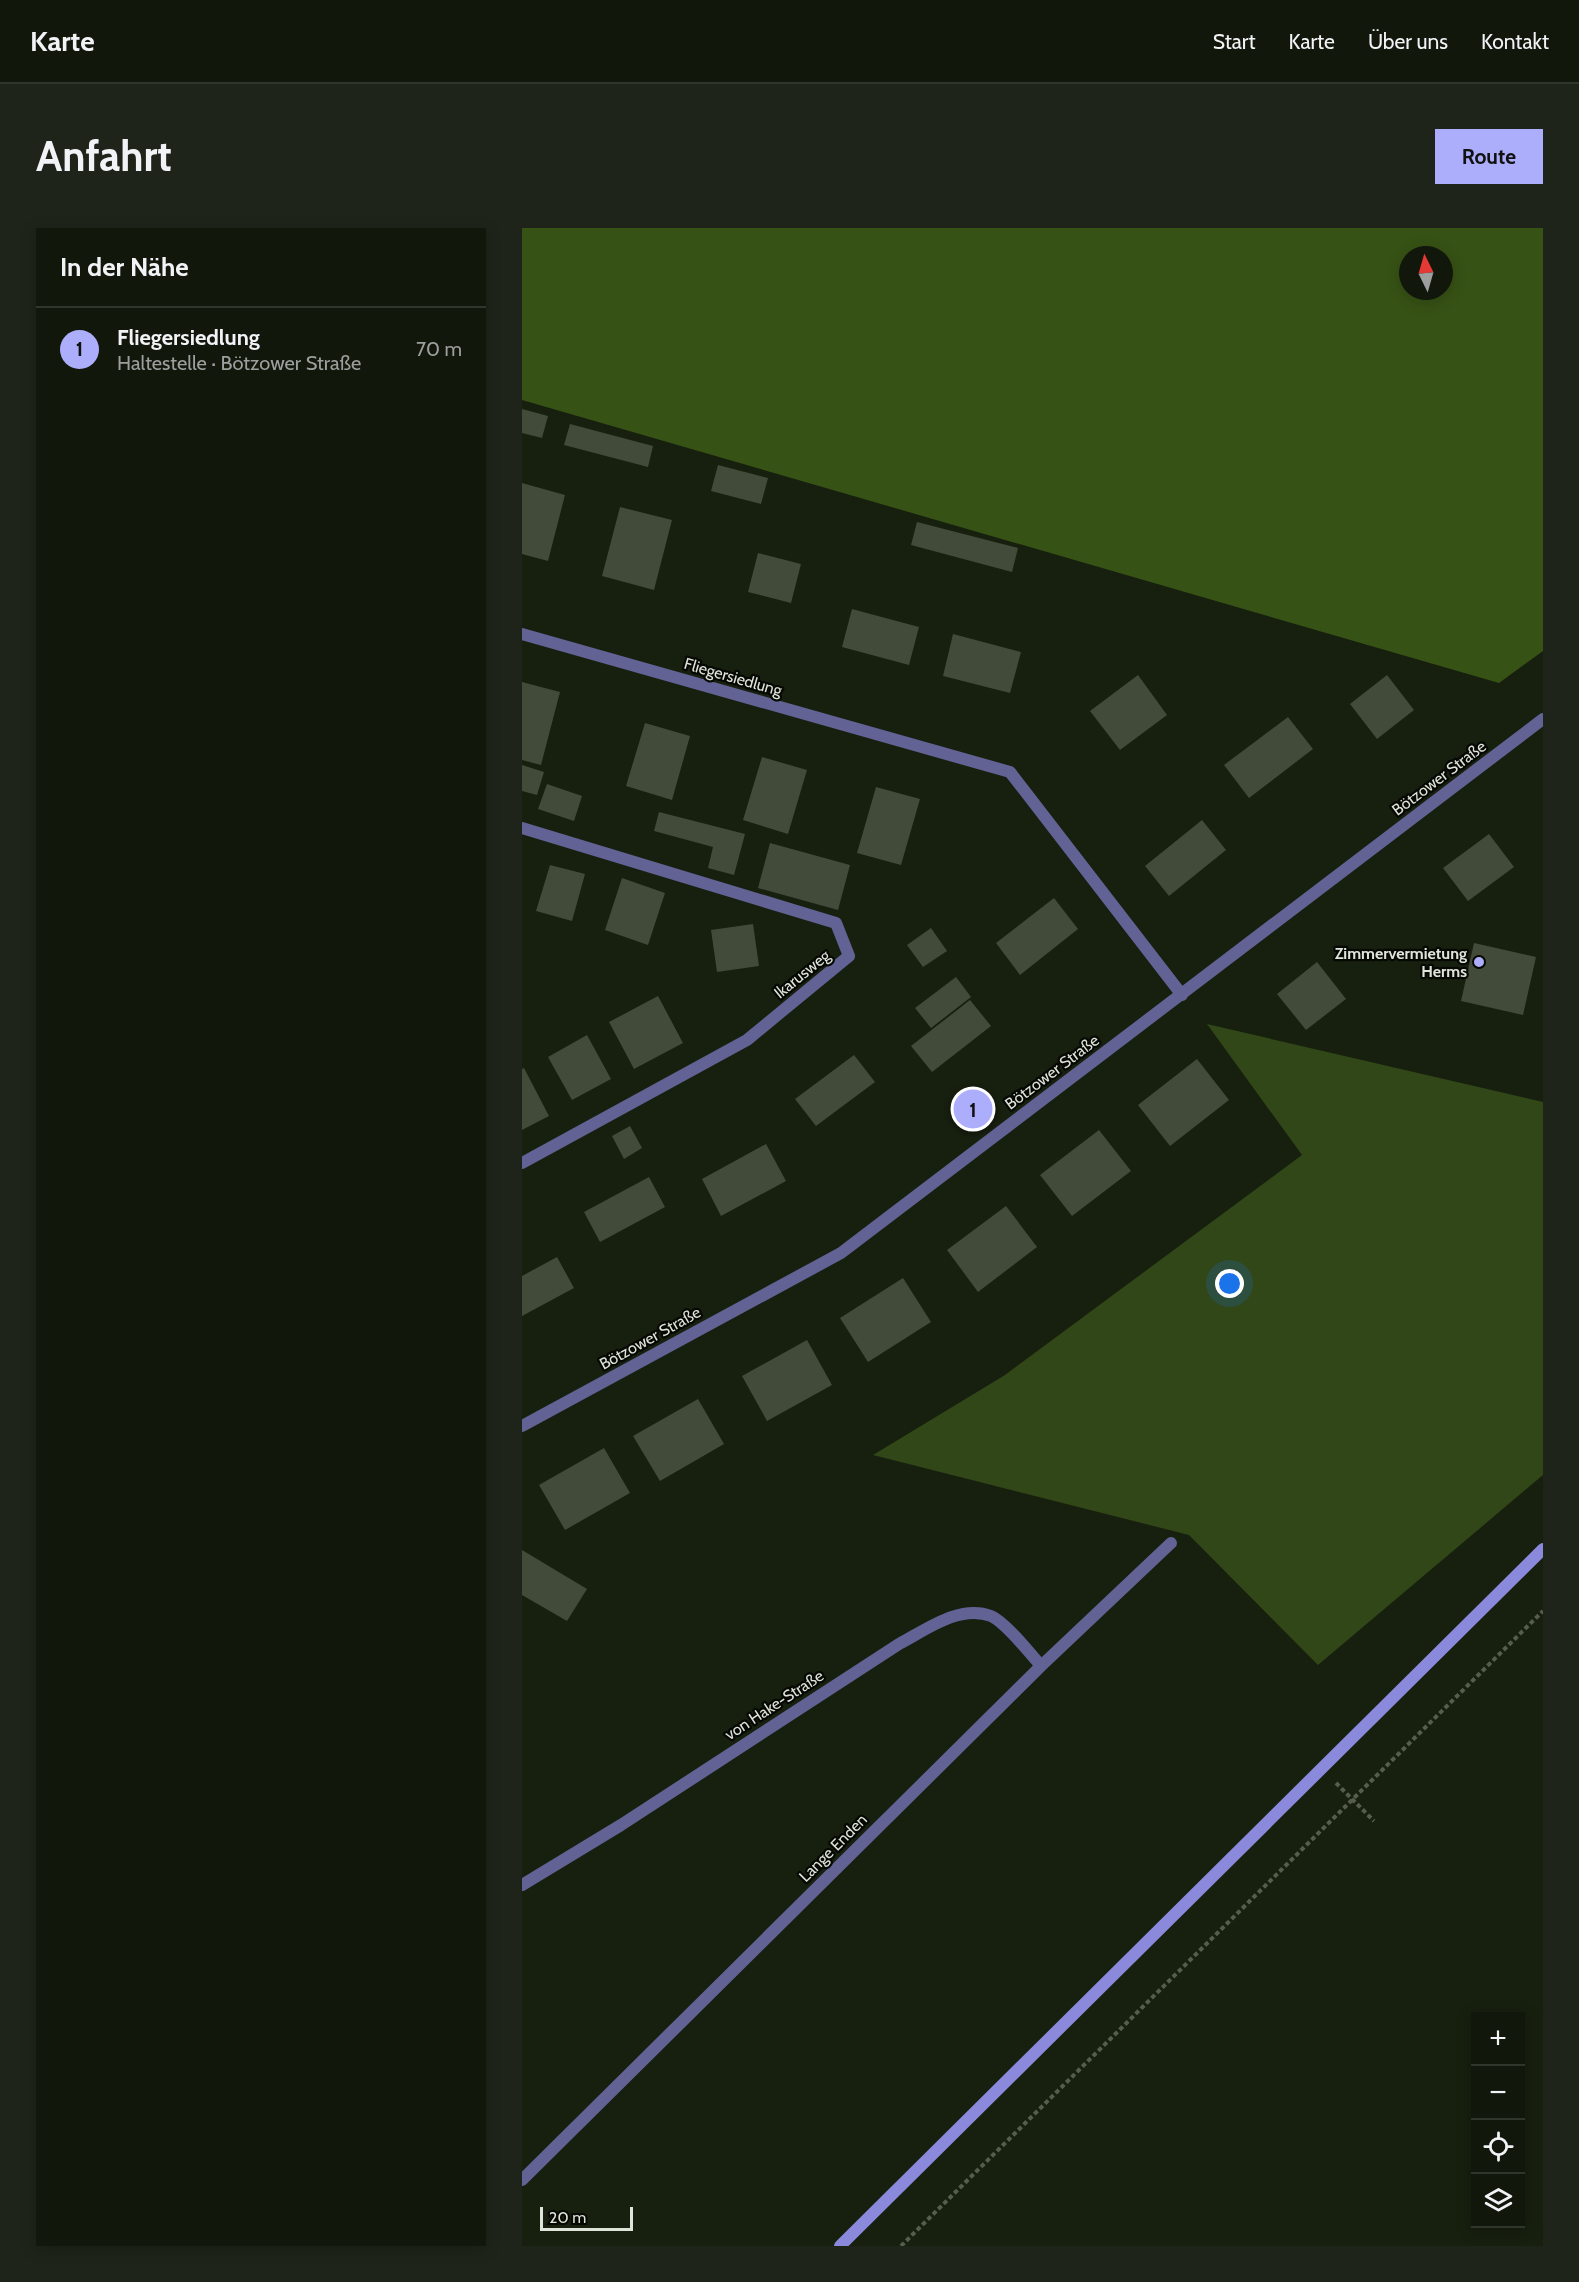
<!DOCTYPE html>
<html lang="de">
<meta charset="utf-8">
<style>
body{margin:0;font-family:Cabin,sans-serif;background:#1e2419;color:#f1f3f6}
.controls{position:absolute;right:18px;bottom:18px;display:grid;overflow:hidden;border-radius:0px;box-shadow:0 3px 15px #0003}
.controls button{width:54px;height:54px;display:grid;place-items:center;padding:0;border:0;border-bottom:2px solid #30362c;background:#11170b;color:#f1f3f6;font:30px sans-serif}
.compass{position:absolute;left:877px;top:18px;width:54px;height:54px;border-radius:50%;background:#11170b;box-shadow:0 3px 15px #0003;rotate:355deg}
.scale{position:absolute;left:18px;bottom:15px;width:93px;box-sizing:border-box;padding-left:6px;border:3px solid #dee4d9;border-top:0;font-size:16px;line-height:21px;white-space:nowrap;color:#dee4d9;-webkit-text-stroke:4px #050803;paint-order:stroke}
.you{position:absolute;left:708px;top:1056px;width:21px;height:21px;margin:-15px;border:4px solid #fff;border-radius:50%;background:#1a73e8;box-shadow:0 0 0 9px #1a73e833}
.badge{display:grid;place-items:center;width:39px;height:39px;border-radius:50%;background:#adaefb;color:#111;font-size:20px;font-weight:700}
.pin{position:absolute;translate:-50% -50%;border:3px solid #fff;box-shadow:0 2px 6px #0006}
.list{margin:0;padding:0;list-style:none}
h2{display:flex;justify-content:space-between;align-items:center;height:78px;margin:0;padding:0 24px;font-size:26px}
h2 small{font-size:20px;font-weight:400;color:#9c9f9d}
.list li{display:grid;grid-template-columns:39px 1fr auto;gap:18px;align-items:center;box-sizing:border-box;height:84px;padding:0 24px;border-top:2px solid #30362c}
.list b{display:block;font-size:22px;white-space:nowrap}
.list p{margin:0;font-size:20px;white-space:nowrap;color:#9c9f9d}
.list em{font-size:20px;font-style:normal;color:#9c9f9d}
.icon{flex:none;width:33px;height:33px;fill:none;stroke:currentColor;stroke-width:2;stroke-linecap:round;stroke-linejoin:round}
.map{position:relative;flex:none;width:1021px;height:2018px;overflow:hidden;border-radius:0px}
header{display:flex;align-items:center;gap:36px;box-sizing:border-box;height:84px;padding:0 30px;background:#11170b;border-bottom:2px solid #30362c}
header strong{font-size:28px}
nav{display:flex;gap:33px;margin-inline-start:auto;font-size:21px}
.intro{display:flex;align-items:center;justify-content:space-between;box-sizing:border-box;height:144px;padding:0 36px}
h1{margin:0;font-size:42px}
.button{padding:15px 27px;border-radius:0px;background:#adaefb;color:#111;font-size:21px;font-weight:700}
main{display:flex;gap:36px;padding:0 36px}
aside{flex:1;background:#11170b;border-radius:0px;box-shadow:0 3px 15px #0003}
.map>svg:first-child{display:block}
.green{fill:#314717}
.forest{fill:#375215;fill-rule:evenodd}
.building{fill:#424b39}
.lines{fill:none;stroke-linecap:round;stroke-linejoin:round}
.path{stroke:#565d4f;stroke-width:4;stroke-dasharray:4.5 3;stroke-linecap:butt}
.minor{stroke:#626294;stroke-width:12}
.secondary{stroke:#8a89db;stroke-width:12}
.poi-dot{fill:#adaefb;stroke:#050803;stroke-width:2}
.labels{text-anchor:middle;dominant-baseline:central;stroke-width:4.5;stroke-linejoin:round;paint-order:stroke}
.street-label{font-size:16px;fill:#dee4d9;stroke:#050803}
.poi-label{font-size:16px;font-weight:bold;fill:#dee4d9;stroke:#050803;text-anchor:end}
</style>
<header>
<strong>Karte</strong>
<nav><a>Start</a><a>Karte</a><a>Über uns</a><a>Kontakt</a></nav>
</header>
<div class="intro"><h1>Anfahrt</h1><a class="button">Route</a></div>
<main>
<aside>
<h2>In der Nähe<small></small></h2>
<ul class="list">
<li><span class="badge">1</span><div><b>Fliegersiedlung</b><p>Haltestelle · Bötzower Straße</p></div><em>70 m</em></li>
</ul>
</aside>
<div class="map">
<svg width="1021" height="2018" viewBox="0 0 1021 2018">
<rect width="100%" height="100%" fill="#171f0f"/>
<path class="green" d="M685,796L1021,874V1247L796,1437L667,1307L351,1227L483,1147L780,927Z"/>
<path class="forest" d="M0,0H1021V423L977,455L0,172ZM886,27H922V63H886Z"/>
<path class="building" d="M0,181L26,188L20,210L0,205Z
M48,196L131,218L126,239L42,217Z
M196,237L246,250L239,276L189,263Z
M0,255L43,267L26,333L0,326Z
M98,279L150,292L132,362L80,348Z
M395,294L496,320L490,344L389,317Z
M236,325L279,336L269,375L226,364Z
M330,381L397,399L387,437L320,419Z
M431,406L499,424L488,465L421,448Z
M616,447L645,487L598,522L568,483Z
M865,447L892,482L855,511L828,476Z
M0,454L38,464L19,537L0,532Z
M766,489L791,521L727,570L702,537Z
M123,495L168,508L150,572L104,558Z
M240,529L285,542L266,606L221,592Z
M0,537L22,544L15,567L0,563Z
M25,556L60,568L52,593L16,581Z
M354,559L398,571L379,637L335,625Z
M137,584L223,606L212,647L186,640L191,619L132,603Z
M680,592L704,622L647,668L623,638Z
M967,606L992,639L946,673L921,640Z
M248,615L328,637L316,682L236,660Z
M28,637L63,646L50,693L14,683Z
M100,650L143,665L126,717L83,702Z
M532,670L556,701L498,747L474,715Z
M231,696L237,738L195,744L189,702Z
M409,700L425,723L401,739L385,717Z
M952,715L1014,729L1001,787L939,773Z
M795,734L824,771L784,802L755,766Z
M434,749L449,769L409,800L393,780Z
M136,768L161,815L112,841L87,794Z
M448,772L469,798L410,844L389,818Z
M65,807L89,851L50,872L26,829Z
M332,827L353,854L294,898L273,871Z
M675,831L707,872L648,918L616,877Z
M2,840L27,888L0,902V841Z
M108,898L120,920L102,931L90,908Z
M577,902L609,943L550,988L518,947Z
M244,916L264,953L199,988L180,951Z
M127,949L143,979L78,1014L62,984Z
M484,978L515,1019L456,1064L425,1022Z
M35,1029L52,1060L0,1088V1048Z
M381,1050L409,1094L346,1134L318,1090Z
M285,1112L310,1157L245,1193L220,1148Z
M176,1171L202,1216L138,1253L111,1208Z
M82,1220L108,1265L43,1302L17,1257Z
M0,1322L65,1361L45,1393L0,1367Z"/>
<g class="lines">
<path class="path" d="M814,1555L852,1593
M379,2018L1021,1383"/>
<path class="minor" d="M0,406L488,544L660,767
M0,600L314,695L327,728L225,812L0,935
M0,1198L319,1025L1021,491
M0,1657L99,1597L377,1416C404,1402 437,1376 469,1388C483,1394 508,1425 519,1438
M0,1952L519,1438L649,1315"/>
<path class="secondary" d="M318,2018L1021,1321"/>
</g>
<circle class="poi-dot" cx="957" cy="734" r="6"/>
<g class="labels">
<g class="street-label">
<text transform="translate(211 449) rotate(16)">Fliegersiedlung</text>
<text transform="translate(917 550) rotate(-37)">Bötzower Straße</text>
<text transform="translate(280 746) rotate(-39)">Ikarusweg</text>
<text transform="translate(530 844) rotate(-37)">Bötzower Straße</text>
<text transform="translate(128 1110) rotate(-29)">Bötzower Straße</text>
<text transform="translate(252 1477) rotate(-33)">von Hake-Straße</text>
<text transform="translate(311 1620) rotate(-45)">Lange Enden</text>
</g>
<g class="poi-label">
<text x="945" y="725">Zimmervermietung<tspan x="945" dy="18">Herms</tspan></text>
</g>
</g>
</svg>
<div class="controls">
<button>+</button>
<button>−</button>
<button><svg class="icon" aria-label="locate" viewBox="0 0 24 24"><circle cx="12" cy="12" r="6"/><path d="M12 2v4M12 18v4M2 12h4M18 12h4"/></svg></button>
<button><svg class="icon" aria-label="layers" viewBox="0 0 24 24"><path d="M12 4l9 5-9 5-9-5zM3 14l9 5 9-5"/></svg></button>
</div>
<svg class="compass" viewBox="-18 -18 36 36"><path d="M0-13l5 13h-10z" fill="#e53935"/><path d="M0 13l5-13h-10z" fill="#9c9f9d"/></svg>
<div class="scale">20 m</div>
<div class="you"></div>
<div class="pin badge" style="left:451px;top:881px">1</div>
</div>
</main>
